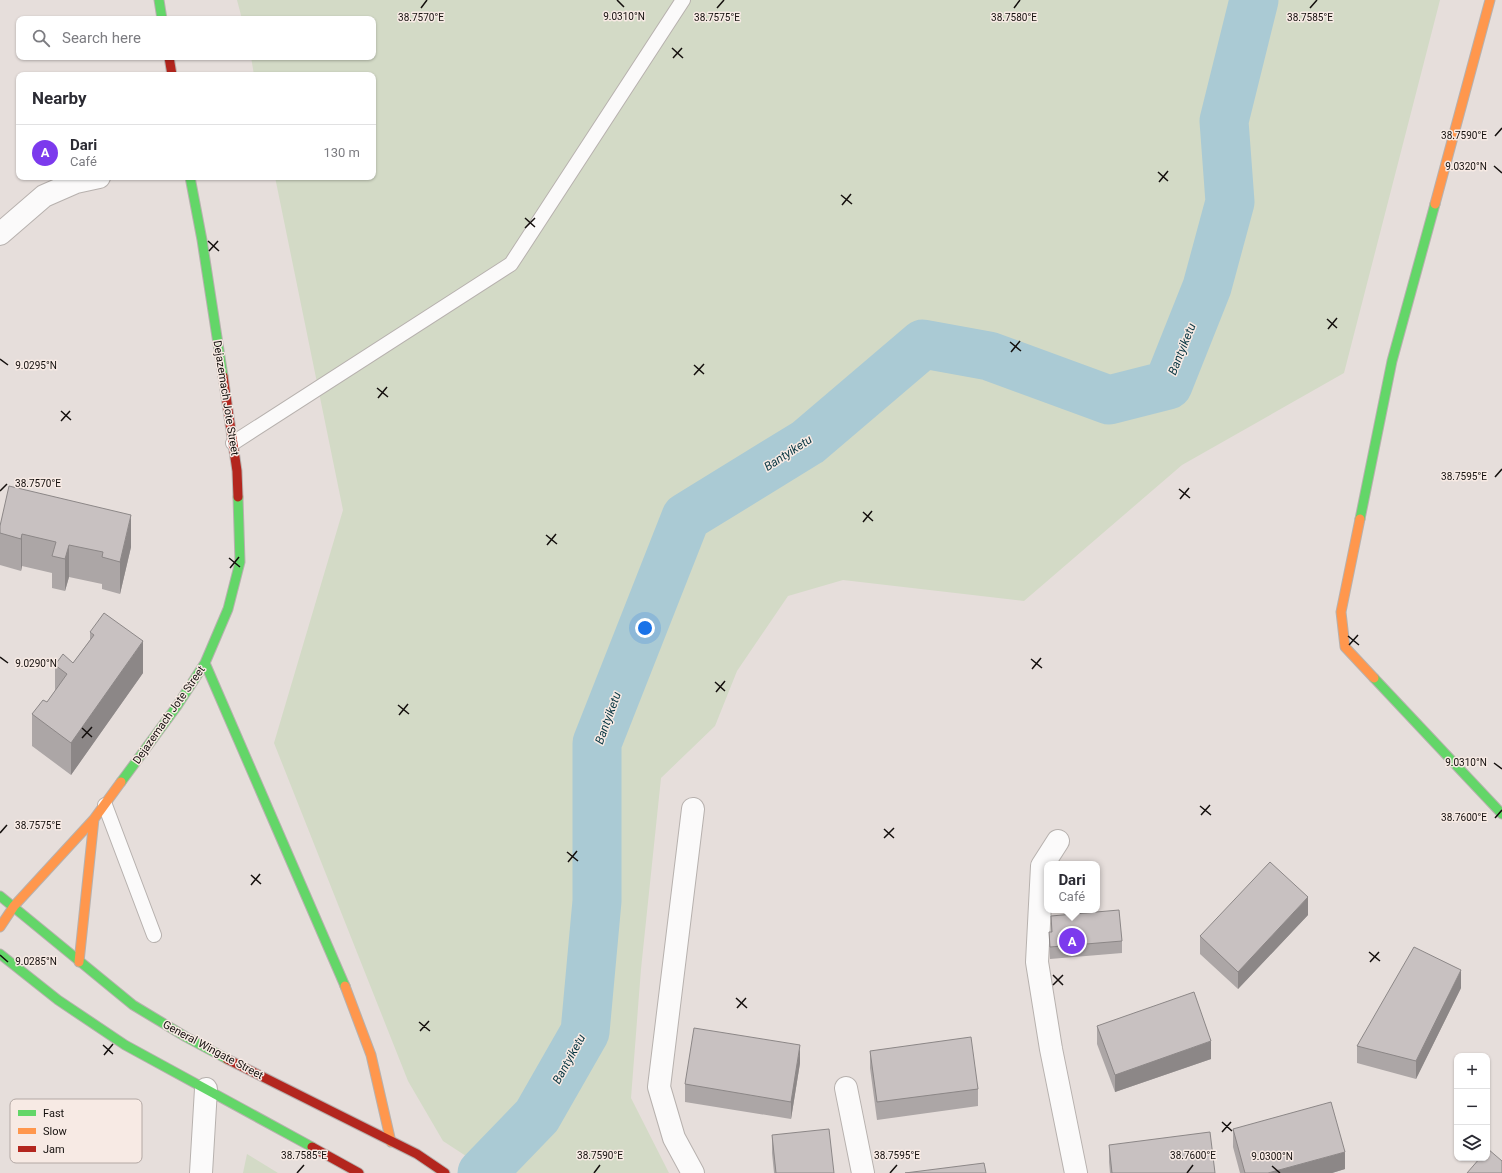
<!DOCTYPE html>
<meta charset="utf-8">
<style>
body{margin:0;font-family:Roboto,sans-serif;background:#f7f7f7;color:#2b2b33}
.controls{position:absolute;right:12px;bottom:12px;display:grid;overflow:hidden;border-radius:8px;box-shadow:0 1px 3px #0004}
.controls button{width:36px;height:36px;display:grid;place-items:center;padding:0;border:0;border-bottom:1px solid #e1e1e2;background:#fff;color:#2b2b33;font:20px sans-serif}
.you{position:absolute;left:645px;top:628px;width:14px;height:14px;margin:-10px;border:3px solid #fff;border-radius:50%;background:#1a73e8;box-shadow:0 0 0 6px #1a73e833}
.badge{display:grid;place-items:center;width:26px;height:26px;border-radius:50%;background:#7c3aed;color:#fff;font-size:13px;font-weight:700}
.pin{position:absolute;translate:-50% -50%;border:2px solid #fff;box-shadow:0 1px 4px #0006}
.popup{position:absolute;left:1044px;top:861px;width:56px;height:52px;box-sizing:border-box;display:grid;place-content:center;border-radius:8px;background:#fff;filter:drop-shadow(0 1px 3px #0005);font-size:13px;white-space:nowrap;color:#7c7c81}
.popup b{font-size:15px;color:#2b2b33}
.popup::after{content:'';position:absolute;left:50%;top:100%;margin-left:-8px;border:8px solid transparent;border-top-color:#fff}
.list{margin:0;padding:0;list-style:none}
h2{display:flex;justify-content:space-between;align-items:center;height:52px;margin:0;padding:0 16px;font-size:17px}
h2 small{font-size:13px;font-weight:400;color:#7c7c81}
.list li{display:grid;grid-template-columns:26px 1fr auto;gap:12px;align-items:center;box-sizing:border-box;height:56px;padding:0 16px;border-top:1px solid #e1e1e2}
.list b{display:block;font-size:15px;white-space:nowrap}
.list p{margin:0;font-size:13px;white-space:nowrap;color:#7c7c81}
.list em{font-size:13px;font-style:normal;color:#7c7c81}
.icon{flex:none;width:22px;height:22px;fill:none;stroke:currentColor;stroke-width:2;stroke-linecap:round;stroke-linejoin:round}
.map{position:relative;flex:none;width:1502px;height:1173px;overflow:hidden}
.search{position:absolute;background:#fff;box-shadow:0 1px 3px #0004;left:16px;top:16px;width:360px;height:44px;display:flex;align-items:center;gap:10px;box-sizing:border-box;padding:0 14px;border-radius:8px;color:#7c7c81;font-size:15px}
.panel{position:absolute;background:#fff;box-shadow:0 1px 3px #0004;left:16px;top:72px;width:360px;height:108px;border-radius:8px}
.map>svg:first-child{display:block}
.park{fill:#d3dac6}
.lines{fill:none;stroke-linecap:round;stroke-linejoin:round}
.river{stroke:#aacad4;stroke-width:49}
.lane-casing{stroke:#b7b1ae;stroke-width:16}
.street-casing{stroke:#b7b1ae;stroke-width:24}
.fast-casing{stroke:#b7b1ae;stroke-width:11}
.slow-casing{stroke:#b7b1ae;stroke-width:11}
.jam-casing{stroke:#b7b1ae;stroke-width:11}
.lane{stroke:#fbfafa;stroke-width:14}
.street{stroke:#fbfafa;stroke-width:22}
.fast{stroke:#63d668;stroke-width:9}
.slow{stroke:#ff974d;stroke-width:9}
.jam{stroke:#b3261e;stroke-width:9}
.wall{fill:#aca6a6}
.shaded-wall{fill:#8c8787}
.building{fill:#c8c1c1;stroke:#8c8787}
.ticks{fill:none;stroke:#140f0d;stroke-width:1.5}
.labels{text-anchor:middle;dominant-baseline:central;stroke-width:3;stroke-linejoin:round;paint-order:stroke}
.street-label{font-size:11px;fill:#140f0d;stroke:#f7eae4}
.water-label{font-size:12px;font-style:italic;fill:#093743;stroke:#f7eae4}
.key{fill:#f7eae4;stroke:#b3a8a4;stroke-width:1}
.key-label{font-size:11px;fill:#140f0d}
.ticks-label{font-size:10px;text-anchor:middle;fill:#140f0d;stroke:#f7eae4;stroke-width:3;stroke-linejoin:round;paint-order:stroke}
</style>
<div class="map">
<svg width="1502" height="1173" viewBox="0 0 1502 1173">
<rect width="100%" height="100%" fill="#e6dedb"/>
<path class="park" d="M237,0H1440L1344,373L1182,465L1024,601L843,580L788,596L737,671L715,726L661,778L641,969L631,1098L669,1173H492L443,1141L408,1081L274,743L343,510L275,177H373V75H254L251,57H373V19H242Z
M247,1154L278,1173H243Z"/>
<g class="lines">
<path class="river" d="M482,1173L537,1116L585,1032L597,901V743L686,517L808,442L923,344L989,356L1109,400L1168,385L1207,287L1230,202L1224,121L1254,0"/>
<g class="lane-casing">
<path id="lane" d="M233,443L511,264L683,0
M105,805L154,935"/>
</g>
<g class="street-casing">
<path id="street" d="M0,234L44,196L76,182L99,177
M1058,841L1042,866L1037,962L1051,1049L1076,1173
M846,1088L863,1173
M201,1173L206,1089
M693,1173L674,1138L659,1087L693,809"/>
</g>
<g class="fast-casing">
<path id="fast" d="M159,0L162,19
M190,177L202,240L223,376
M1360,519L1392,361L1435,204
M205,663L345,986
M1374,678L1502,814
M121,782L177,706L205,663L228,609L240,562L238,497
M0,896L133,1005L186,1037L227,1059
M0,954L58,1000L125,1045L312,1147"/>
</g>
<g class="slow-casing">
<path id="slow" d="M1435,204L1490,0
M1360,519L1341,612L1345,647L1374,678
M0,927L14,906L94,819L121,782
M79,962L94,819
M345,986L371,1055L391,1142"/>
</g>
<g class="jam-casing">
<path id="jam" d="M169,57L172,75
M223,376L237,471L238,497
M227,1059L417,1154L445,1173
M312,1147L359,1173"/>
</g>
<use href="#lane" class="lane"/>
<use href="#street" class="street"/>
<use href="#fast" class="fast"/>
<use href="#slow" class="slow"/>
<use href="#jam" class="jam"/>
</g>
<path class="wall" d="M0,526L131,547L120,594L102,589V584L69,577L65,591L52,588V573L22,566L21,571L0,565Z
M90,632L143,673L71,775L32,746V714L47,702L55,691V665L73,663L90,640Z
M1308,915L1238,989L1200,954V936Z
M1051,916L1122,941V953L1050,959L1049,944V932H1051Z
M1461,988L1416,1079L1357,1063V1046Z
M1097,1026L1211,1059L1115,1092L1097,1044Z
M870,1051L978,1089V1106L877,1120L870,1068Z
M800,1063L791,1119L685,1102V1084Z
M1233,1129L1345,1169L1332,1173H1240L1233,1147Z
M772,1135L834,1173H774L772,1153Z
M1109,1145L1215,1173H1110L1109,1162Z"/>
<path class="shaded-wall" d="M131,515V547L120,594V562Z
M22,534V566L21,571V539Z
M69,545V577L65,591V559Z
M143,641V673L71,775V743Z
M1308,897V915L1238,989V972Z
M1461,970V988L1416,1079V1061Z
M1211,1041V1059L1115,1092V1075Z
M800,1045V1063L791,1119V1102Z
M1345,1152V1169L1332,1173H1268Z"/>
<path class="building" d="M9,486L131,515L120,562L102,557L103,552L69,545L65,559L52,556L56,542L22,534L21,539L0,533V526Z
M104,613L143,641L71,743L32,714L43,700L47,702L67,674L55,665L63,654L73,663L94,635L90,632Z
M1270,862L1308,897L1238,972L1200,936Z
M1119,910L1122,941L1050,947L1049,932H1052L1051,916Z
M1414,947L1461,970L1416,1061L1357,1046Z
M1194,992L1211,1041L1115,1075L1097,1026Z
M694,1028L800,1045L791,1102L685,1084Z
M971,1037L978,1089L877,1102L870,1051Z
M1331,1102L1345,1152L1268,1173H1245L1233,1129Z
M829,1129L834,1173H776L772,1135Z
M1210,1132L1215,1173H1112L1109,1145Z
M1488,1149L1502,1161V1173H1467L1480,1158H1487V1150Z
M984,1163L986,1173H905Z"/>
<path class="ticks" d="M617,0L624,7M421,8L427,0M717,8L724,0M1014,8L1020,0M1310,8L1317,0M672,48L683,58M673,58L682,48M1495,136L1502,128M1494,166L1502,173M1158,172L1168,181M1159,182L1168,171M841,195L852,204M842,205L851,194M525,218L535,227M525,228L535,218M208,241L219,251M209,251L218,241M1327,319L1337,328M1328,329L1337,318M1010,342L1021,351M1011,352L1020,341M0,359L8,365M694,365L704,374M694,375L704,364M377,388L388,397M378,398L387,387M61,411L71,420M61,421L70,411M1495,477L1502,469M1179,489L1190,498M0,491L7,484M1180,499L1189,488M863,512L873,521M863,522L872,511M546,535L557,544M547,545L556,534M229,558L240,567M230,568L239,557M1348,636L1359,645M1349,645L1358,635M0,657L8,663M1031,659L1042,668M1032,669L1041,658M715,682L725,691M716,692L725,681M398,705L409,714M399,715L408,704M82,728L92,737M82,738L92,727M1494,763L1502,769M1200,806L1211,815M1201,815L1210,805M1495,818L1502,810M884,829L894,838M0,833L7,825M884,838L894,828M567,852L578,861M568,862L577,851M251,875L261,884M251,885L260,874M1369,952L1380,961M0,955L8,962M1370,962L1379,952M1053,975L1063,985M1053,985L1063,975M736,998L747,1008M737,1008L746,998M419,1022L430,1031M420,1031L429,1021M103,1045L113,1054M104,1055L113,1044M1222,1122L1232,1131M1222,1132L1231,1122M1272,1166L1280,1173M297,1173L304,1165M594,1173L600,1165M890,1173L897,1165M1187,1173L1193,1165"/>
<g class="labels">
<g class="street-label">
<text transform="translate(226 398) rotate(81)">Dejazemach Jote Street</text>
<text transform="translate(169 715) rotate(-55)">Dejazemach Jote Street</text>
<text transform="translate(213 1050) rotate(28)">General Wingate Street</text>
</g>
<g class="water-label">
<text transform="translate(1182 349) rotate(-68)">Bantyiketu</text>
<text transform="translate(788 453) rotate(-33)">Bantyiketu</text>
<text transform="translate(608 718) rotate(-70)">Bantyiketu</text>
<text transform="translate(569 1059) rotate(-61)">Bantyiketu</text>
</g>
</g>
<rect x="10" y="1099" width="132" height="64" rx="6" class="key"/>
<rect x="18" y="1110" width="18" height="6" fill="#63d668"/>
<rect x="18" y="1128" width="18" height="6" fill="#ff974d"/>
<rect x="18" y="1146" width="18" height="6" fill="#b3261e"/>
<g class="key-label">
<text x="43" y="1117">Fast</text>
<text x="43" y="1135">Slow</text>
<text x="43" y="1153">Jam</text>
</g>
<g class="ticks-label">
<text x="624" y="20">9.0310°N</text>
<text x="421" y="21">38.7570°E</text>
<text x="717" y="21">38.7575°E</text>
<text x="1014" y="21">38.7580°E</text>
<text x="1310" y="21">38.7585°E</text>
<text x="1464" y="139">38.7590°E</text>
<text x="1466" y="170">9.0320°N</text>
<text x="36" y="369">9.0295°N</text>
<text x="1464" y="480">38.7595°E</text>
<text x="38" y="487">38.7570°E</text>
<text x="36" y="667">9.0290°N</text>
<text x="1466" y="766">9.0310°N</text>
<text x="1464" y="821">38.7600°E</text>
<text x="38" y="829">38.7575°E</text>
<text x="36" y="965">9.0285°N</text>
<text x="304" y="1159">38.7585°E</text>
<text x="600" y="1159">38.7590°E</text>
<text x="897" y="1159">38.7595°E</text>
<text x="1193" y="1159">38.7600°E</text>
<text x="1272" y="1160">9.0300°N</text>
</g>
</svg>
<div class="controls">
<button>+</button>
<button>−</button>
<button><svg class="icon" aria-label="layers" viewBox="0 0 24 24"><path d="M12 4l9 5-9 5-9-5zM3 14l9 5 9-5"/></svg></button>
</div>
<div class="you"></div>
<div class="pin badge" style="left:1072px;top:941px">A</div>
<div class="popup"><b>Dari</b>Café</div>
<div class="search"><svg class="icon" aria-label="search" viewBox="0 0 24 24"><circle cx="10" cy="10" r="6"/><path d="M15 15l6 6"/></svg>Search here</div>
<section class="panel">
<h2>Nearby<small></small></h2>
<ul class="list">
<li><span class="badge">A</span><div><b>Dari</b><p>Café</p></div><em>130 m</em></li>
</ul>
</section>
</div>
